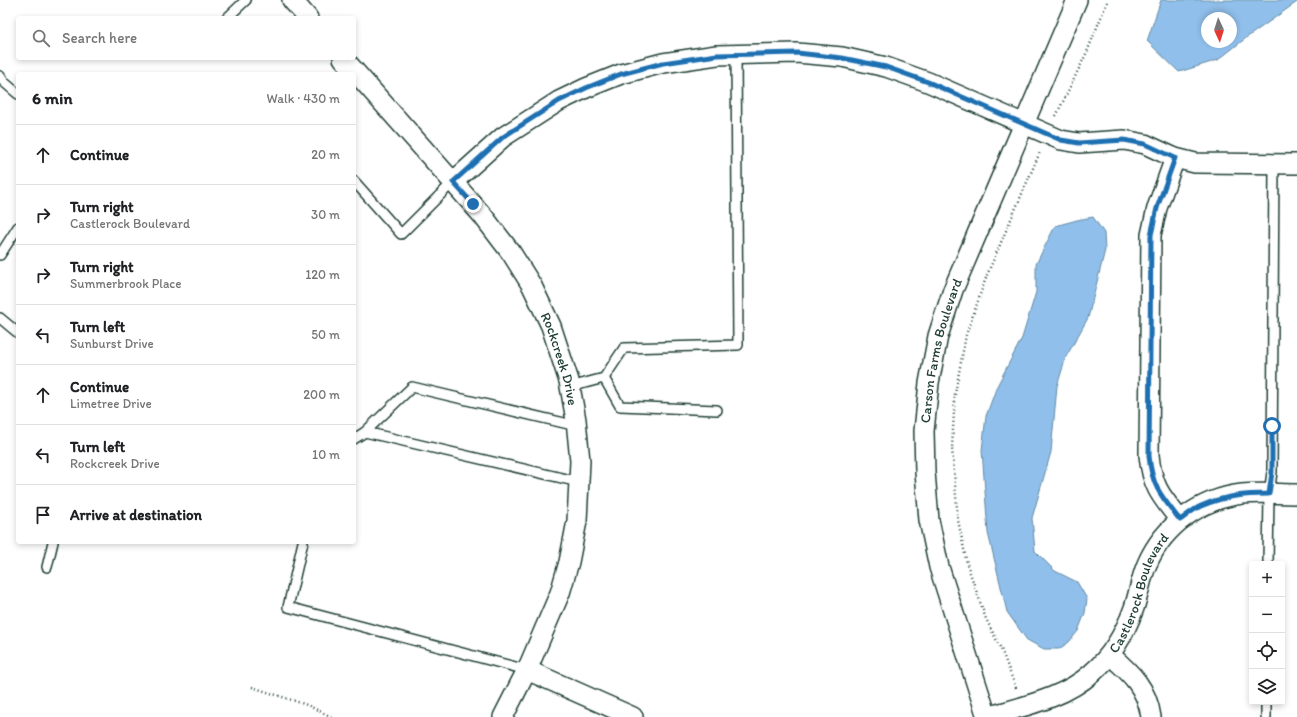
<!DOCTYPE html>
<meta charset="utf-8">
<style>
body{margin:0;font-family:Itim,sans-serif;background:#f2f2f2;color:#202124}
.controls{position:absolute;right:12px;bottom:12px;display:grid;overflow:hidden;border-radius:4px;box-shadow:0 2px 6px #0003}
.controls button{width:36px;height:36px;display:grid;place-items:center;padding:0;border:0;border-bottom:1px solid #e0e0e0;background:#fff;color:#202124;font:20px sans-serif}
.compass{position:absolute;left:1201px;top:12px;width:36px;height:36px;border-radius:50%;background:#fff;box-shadow:0 2px 6px #0003;rotate:176deg}
.stop{position:absolute;width:12px;height:12px;margin:-9px;border:3px solid #1f6fb2;border-radius:50%;background:#fff}
.stop.end{background:#1f6fb2;border-color:#fff;box-shadow:0 1px 4px #0008}
.list{margin:0;padding:0;list-style:none}
h2{display:flex;justify-content:space-between;align-items:center;height:52px;margin:0;padding:0 16px;font-size:17px}
h2 small{font-size:13px;font-weight:400;color:#757577}
.list li{display:grid;grid-template-columns:26px 1fr auto;gap:12px;align-items:center;box-sizing:border-box;height:60px;padding:0 16px;border-top:1px solid #e0e0e0}
.list b{display:block;font-size:15px;white-space:nowrap}
.list p{margin:0;font-size:13px;white-space:nowrap;color:#757577}
.list em{font-size:13px;font-style:normal;color:#757577}
.icon{flex:none;width:22px;height:22px;fill:none;stroke:currentColor;stroke-width:2;stroke-linecap:round;stroke-linejoin:round}
.map{position:relative;flex:none;width:1297px;height:717px;overflow:hidden}
.search{position:absolute;background:#fff;box-shadow:0 2px 6px #0003;left:16px;top:16px;width:340px;height:44px;display:flex;align-items:center;gap:10px;box-sizing:border-box;padding:0 14px;border-radius:4px;color:#757577;font-size:15px}
.panel{position:absolute;background:#fff;box-shadow:0 2px 6px #0003;left:16px;top:72px;width:340px;height:472px;border-radius:4px}
.map>svg:first-child{display:block}
.water{fill:#90bfeb;stroke:#638ba2;fill-rule:evenodd}
.lines{fill:none;stroke-linecap:round;stroke-linejoin:round}
.lane-casing{stroke:#1f3d34;stroke-width:12}
.street-casing{stroke:#1f3d34;stroke-width:22}
.path{stroke:#1f3d34;stroke-width:2.5;stroke-dasharray:1 3;stroke-linecap:butt}
.lane{stroke:#fff;stroke-width:9}
.street{stroke:#fff;stroke-width:19}
.route{stroke:#1f6fb2;stroke-width:5}
.labels{text-anchor:middle;dominant-baseline:central;stroke-width:3;stroke-linejoin:round;paint-order:stroke}
.street-label{font-size:14px;fill:#1f3d34;stroke:#fff}
</style>
<div class="map">
<svg width="1297" height="717" viewBox="0 0 1297 717">
<rect width="100%" height="100%" fill="#fff"/>
<filter id="ink" filterUnits="userSpaceOnUse"><feTurbulence type="fractalNoise" baseFrequency=".025" numOctaves="2"/><feDisplacementMap in="SourceGraphic" scale="8" xChannelSelector="R" yChannelSelector="G"/><feConvolveMatrix kernelMatrix="1 2 1 2 8 2 1 2 1" color-interpolation-filters="sRGB"/></filter>
<g filter="url(#ink)">
<path class="water" d="M1161,0H1297V2L1246,38L1218,60L1179,72L1147,41ZM1207,18H1231V42H1207Z
M1093,217L1104,233L1105,250L1088,318L1066,357L1057,386L1051,452L1032,518L1035,551L1055,571L1077,582L1087,599L1085,613L1078,631L1069,642L1059,649H1044L1027,640L1007,612L988,533L982,450L986,416L997,386L1022,338L1036,292V264L1055,226L1077,220Z"/>
<g class="lines">
<g class="lane-casing">
<path id="lane" d="M227,18L246,0
M0,76L4,82L18,94
M354,181L401,234L453,182
M0,255L18,227
M0,318L18,333
M604,378L620,406L717,410
M570,387L604,378L624,348L738,345L736,54
M365,432L412,387L577,426
M354,439L365,432L579,482
M303,542L288,607L527,670
M1268,564L1269,494L1272,472L1274,164
M47,567L53,542
M1266,717V702"/>
</g>
<g class="street-casing">
<g id="street">
<path d="M292,0L308,18"/>
<path id="s1" d="M343,58L483,216L512,254L532,286L551,326L569,381L576,420L580,461L577,521L569,562L560,593L527,670L503,717"/>
<path d="M1175,158L1157,208L1151,235L1149,455C1152,487 1161,496 1180,520"/>
<path d="M453,182L503,137L559,101L586,88L621,74L663,63L717,55L797,53L842,57L886,67L928,82L1061,140L1079,143L1124,140L1145,144L1175,158L1195,163L1297,164"/>
<path d="M1110,655C1131,673 1147,688 1151,717"/>
<path d="M527,670L633,717"/>
<path id="s2" d="M987,717L939,567L929,520L925,472L924,431L929,383L938,336L953,290L1077,0"/>
<path id="s3" d="M987,717C1023,706 1063,699 1092,673C1112,656 1125,633 1134,608C1139,593 1141,578 1147,564C1164,525 1201,499 1242,494C1260,492 1279,494 1297,494"/>
</g>
</g>
<path class="path" d="M1056,116L1087,52L1108,0
M252,687L307,705L332,717
M1016,688L1001,649L986,619L967,564L958,520L952,448L955,394L966,335L987,275L1040,152"/>
<use href="#lane" class="lane"/>
<use href="#street" class="street"/>
</g>
</g>
<g class="lines" filter="url(#ink)">
<path class="route" d="M473,204L453,182L503,137L559,101L586,88L621,74L663,63L717,55L797,53L842,58L886,67L928,82L1061,140L1079,143L1124,140L1145,144L1175,158L1157,208L1151,235L1149,456C1152,487 1161,496 1180,520C1187,515 1194,509 1201,506C1224,496 1244,494 1269,494L1272,472V426"/>
</g>
<g class="labels">
<g class="street-label">
<text stroke="none"><textPath href="#s2" startOffset="377">Carson Farms Boulevard</textPath></text>
<text stroke="none"><textPath href="#s1" startOffset="375">Rockcreek Drive</textPath></text>
<text stroke="none"><textPath href="#s3" startOffset="209">Castlerock Boulevard</textPath></text>
</g>
</g>
</svg>
<div class="controls">
<button>+</button>
<button>−</button>
<button><svg class="icon" aria-label="locate" viewBox="0 0 24 24"><circle cx="12" cy="12" r="6"/><path d="M12 2v4M12 18v4M2 12h4M18 12h4"/></svg></button>
<button><svg class="icon" aria-label="layers" viewBox="0 0 24 24"><path d="M12 4l9 5-9 5-9-5zM3 14l9 5 9-5"/></svg></button>
</div>
<svg class="compass" viewBox="-18 -18 36 36"><path d="M0-13l5 13h-10z" fill="#e53935"/><path d="M0 13l5-13h-10z" fill="#757577"/></svg>
<div class="stop" style="left:1272px;top:426px"></div>
<div class="stop end" style="left:473px;top:204px"></div>
<div class="search"><svg class="icon" aria-label="search" viewBox="0 0 24 24"><circle cx="10" cy="10" r="6"/><path d="M15 15l6 6"/></svg>Search here</div>
<section class="panel">
<h2>6 min<small>Walk · 430 m</small></h2>
<ul class="list">
<li><svg class="icon" aria-label="ahead" viewBox="0 0 24 24"><path d="M12 20V5M6 11l6-6 6 6"/></svg><div><b>Continue</b></div><em>20 m</em></li>
<li><svg class="icon" aria-label="right" viewBox="0 0 24 24"><path d="M7 20v-9h11M14 6l5 5-5 5"/></svg><div><b>Turn right</b><p>Castlerock Boulevard</p></div><em>30 m</em></li>
<li><svg class="icon" aria-label="right" viewBox="0 0 24 24"><path d="M7 20v-9h11M14 6l5 5-5 5"/></svg><div><b>Turn right</b><p>Summerbrook Place</p></div><em>120 m</em></li>
<li><svg class="icon" aria-label="left" viewBox="0 0 24 24"><path d="M17 20v-9H6M10 6l-5 5 5 5"/></svg><div><b>Turn left</b><p>Sunburst Drive</p></div><em>50 m</em></li>
<li><svg class="icon" aria-label="ahead" viewBox="0 0 24 24"><path d="M12 20V5M6 11l6-6 6 6"/></svg><div><b>Continue</b><p>Limetree Drive</p></div><em>200 m</em></li>
<li><svg class="icon" aria-label="left" viewBox="0 0 24 24"><path d="M17 20v-9H6M10 6l-5 5 5 5"/></svg><div><b>Turn left</b><p>Rockcreek Drive</p></div><em>10 m</em></li>
<li><svg class="icon" aria-label="arrive" viewBox="0 0 24 24"><path d="M6 21V4h12l-3 4 3 4H6"/></svg><div><b>Arrive at destination</b></div></li>
</ul>
</section>
</div>
